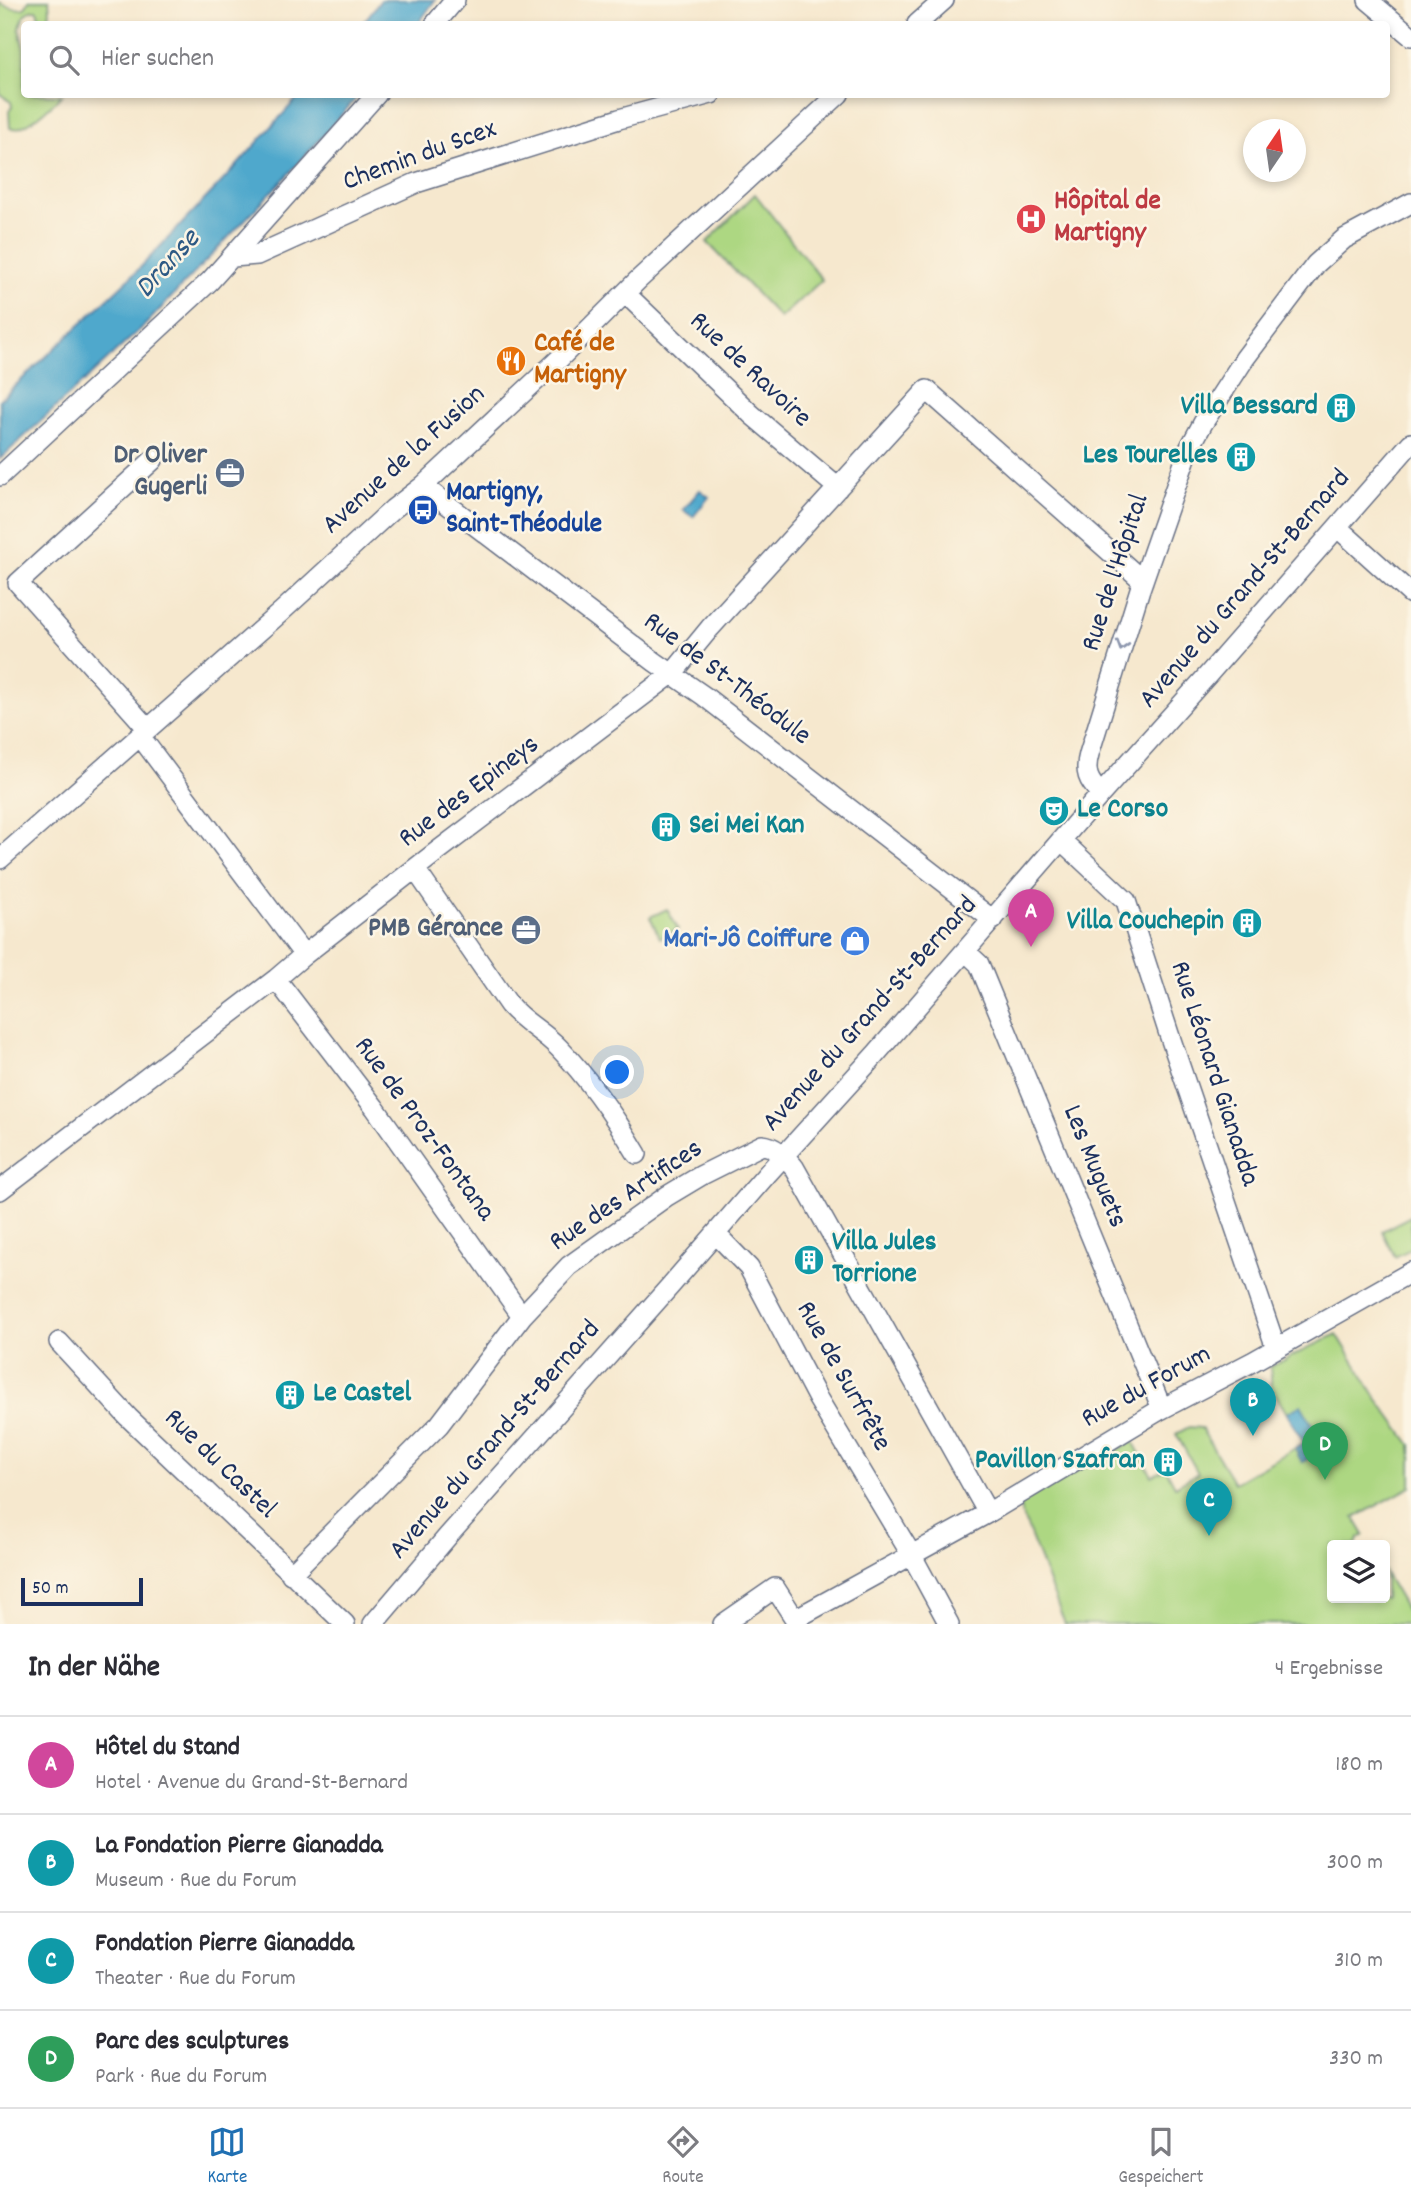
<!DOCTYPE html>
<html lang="de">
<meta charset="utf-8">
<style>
body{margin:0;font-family:Dekko,sans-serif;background:#f2f2f3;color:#2b2b33}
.controls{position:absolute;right:21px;bottom:21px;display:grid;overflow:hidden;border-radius:7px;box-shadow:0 4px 10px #0003}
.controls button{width:63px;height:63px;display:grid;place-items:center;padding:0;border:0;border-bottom:2px solid #e1e1e2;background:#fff;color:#2b2b33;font:35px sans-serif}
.compass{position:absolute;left:1243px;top:119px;width:63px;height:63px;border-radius:50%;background:#fff;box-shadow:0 4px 10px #0003;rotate:13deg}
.scale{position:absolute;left:21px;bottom:18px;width:122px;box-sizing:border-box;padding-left:7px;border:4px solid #1b2f5e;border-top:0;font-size:19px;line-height:24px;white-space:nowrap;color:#1b2f5e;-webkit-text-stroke:5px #fcf5e5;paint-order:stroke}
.you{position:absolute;left:618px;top:1073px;width:24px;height:24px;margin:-18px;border:5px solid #fff;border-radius:50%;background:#1a73e8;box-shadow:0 0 0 10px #1a73e833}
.badge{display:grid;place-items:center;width:46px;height:46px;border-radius:50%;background:#1f6fb2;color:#fff;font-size:23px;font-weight:700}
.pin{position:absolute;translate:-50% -58px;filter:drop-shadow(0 2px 4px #0008)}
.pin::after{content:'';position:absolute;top:37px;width:24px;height:21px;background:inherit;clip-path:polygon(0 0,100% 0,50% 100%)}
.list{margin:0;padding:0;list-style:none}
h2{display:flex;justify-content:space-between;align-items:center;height:91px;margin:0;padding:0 28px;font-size:30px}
h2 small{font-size:23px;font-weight:400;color:#7c7c81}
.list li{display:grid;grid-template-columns:46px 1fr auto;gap:21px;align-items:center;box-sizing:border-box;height:98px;padding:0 28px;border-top:2px solid #e1e1e2}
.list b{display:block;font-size:26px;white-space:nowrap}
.list p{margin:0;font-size:23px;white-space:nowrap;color:#7c7c81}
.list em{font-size:23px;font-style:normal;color:#7c7c81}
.icon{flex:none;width:38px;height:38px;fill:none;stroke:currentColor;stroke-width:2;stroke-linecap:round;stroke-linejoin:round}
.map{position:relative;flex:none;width:1411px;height:1624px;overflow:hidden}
.search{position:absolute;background:#fff;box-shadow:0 4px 10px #0003;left:21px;right:21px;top:21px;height:77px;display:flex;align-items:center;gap:18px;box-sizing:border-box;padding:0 24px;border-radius:7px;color:#7c7c81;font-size:26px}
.sheet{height:483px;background:#fff}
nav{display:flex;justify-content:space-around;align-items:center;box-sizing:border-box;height:98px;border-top:2px solid #e1e1e2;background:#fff;font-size:19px;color:#7c7c81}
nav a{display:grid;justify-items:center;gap:4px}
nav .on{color:#1f6fb2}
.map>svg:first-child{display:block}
.green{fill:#add782;stroke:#648370;stroke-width:2}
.water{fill:#4fa8cc;stroke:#356c95;stroke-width:2}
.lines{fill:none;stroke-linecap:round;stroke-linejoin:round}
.minor-casing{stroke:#687085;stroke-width:22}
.minor{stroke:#fff;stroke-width:19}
.oneway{stroke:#8d97ae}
.labels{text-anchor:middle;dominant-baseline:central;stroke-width:5;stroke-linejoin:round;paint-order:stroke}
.street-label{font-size:28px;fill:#1b2f5e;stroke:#fcf5e5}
.health-label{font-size:28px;font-weight:bold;fill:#be3a42;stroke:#fcf5e5;text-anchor:start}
.food-label{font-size:28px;font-weight:bold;fill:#c56008;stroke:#fcf5e5;text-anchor:start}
.culture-label{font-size:28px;font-weight:bold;fill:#0d838f;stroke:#fcf5e5;text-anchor:end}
.service-label{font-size:28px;font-weight:bold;fill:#4e5e75;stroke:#fcf5e5;text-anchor:end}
.transit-label{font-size:28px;font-weight:bold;fill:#164399;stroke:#fcf5e5;text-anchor:start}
.shop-label{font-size:28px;font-weight:bold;fill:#366cbe;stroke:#fcf5e5;text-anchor:end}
.water-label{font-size:30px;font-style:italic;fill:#2d5984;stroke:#fcf5e5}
</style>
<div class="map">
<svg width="1411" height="1624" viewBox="0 0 1411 1624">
<rect width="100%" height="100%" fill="#fcf5e5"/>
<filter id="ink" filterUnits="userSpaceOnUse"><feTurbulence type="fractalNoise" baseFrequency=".0143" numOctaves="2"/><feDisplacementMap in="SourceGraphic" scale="14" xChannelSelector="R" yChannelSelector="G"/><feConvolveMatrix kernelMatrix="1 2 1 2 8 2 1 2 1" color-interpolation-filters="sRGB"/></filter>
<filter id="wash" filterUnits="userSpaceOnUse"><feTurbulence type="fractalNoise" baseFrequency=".00686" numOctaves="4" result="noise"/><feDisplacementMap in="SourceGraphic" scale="28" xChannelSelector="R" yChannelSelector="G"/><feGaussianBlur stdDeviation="1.57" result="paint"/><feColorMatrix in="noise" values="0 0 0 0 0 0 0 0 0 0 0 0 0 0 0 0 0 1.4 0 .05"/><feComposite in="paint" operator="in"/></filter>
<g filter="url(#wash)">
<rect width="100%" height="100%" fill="#f6e8ce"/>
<path class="green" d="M29,0H49C50,10 51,16 46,24H41L37,10H32L25,14L19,29L24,49V94L62,95C52,105 24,133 10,128L9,111L12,107L11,102L0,94V3C4,6 18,10 24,8C27,7 28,3 29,0Z
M755,194L822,280L780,318L707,242Z
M667,909L678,929L660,938L650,917Z
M1411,1216V1249L1395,1257L1382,1231Z
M1337,1334L1374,1394L1411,1445V1487L1354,1518L1364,1535L1358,1539L1356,1545H1332V1598H1385V1573L1411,1618V1624H1065L1018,1503L1133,1441L1152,1476L1166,1469L1175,1486L1198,1473L1176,1434L1189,1427L1201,1428L1234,1483L1304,1443L1272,1388L1270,1367Z"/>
<path class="water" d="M381,0H435L418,24H362Z
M300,95H359L298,164L147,323L0,459V400L136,272L232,171Z
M700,490L709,497L693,517L683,510Z
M1301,1405L1326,1448L1302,1462L1295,1449L1304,1443L1287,1413Z"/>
</g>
<g filter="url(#ink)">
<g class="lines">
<g class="minor-casing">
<path id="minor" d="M1368,0L1411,36
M435,24L455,0
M917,24L944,0
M233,257L257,255L416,183L619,119L711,94
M625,293L751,414L838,488
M0,476L210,281L377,94
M423,486L655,662L704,696L993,920
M1338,528L1411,594
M148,729L18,583L153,460
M140,736L304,955
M1101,794C1088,781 1084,772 1089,754L1140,589L1177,483L1189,449L1203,423L1245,358L1316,264L1344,239L1411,203
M1062,841L1126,901L1169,1034L1276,1348
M0,859L281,612L393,509L423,486L557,361L637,281L839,94
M415,869L509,1005C523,1022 544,1032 559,1048C589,1079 615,1117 637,1154
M965,951L979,964L1162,1409
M276,979L375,1108L522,1316
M0,1190L276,979L304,955L435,853L673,673L710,628L927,390L1143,581
M716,1234L749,1268L818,1399L911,1554L949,1624
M59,1342L128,1417L345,1624
M291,1574L439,1425L522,1316L569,1266L667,1196L702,1175L762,1145C776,1146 785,1157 794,1167L988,1513
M373,1624L448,1536L671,1285L768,1173L875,1055L1101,794L1206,677L1411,443
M723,1624L775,1588L795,1619L988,1513L1158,1411L1252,1362L1411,1272"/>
</g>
<use href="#minor" class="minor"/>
</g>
<defs><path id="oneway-chevron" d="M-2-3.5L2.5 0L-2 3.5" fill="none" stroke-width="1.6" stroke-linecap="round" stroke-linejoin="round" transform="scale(1.75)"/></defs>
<use class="oneway" href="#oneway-chevron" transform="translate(1122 646) rotate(107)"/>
</g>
<defs>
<g id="hospital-disc" transform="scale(1.575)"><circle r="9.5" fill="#e0444e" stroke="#fcf5e5"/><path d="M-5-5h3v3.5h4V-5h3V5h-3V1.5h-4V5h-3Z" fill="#fff"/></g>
<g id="restaurant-disc" transform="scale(1.575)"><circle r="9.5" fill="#e8710a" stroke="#fcf5e5"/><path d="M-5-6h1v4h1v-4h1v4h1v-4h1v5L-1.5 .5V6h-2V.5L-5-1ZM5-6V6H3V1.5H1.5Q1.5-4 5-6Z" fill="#fff"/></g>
<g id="building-disc" transform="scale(1.575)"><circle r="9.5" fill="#0f9aa8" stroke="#fcf5e5"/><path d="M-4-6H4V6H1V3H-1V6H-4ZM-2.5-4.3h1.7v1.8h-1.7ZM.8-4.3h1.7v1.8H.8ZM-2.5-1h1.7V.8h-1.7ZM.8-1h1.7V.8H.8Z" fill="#fff"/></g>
<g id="office-disc" transform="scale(1.575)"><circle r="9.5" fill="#5c6f8a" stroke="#fcf5e5"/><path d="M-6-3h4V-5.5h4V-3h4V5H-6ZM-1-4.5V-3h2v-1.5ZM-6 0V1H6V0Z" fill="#fff"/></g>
<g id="bus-disc" transform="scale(1.575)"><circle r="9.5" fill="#1a4fb4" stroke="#fcf5e5"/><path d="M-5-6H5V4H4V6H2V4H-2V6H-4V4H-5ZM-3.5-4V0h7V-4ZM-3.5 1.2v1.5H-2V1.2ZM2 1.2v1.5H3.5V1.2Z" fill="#fff"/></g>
<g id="theatre-disc" transform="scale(1.575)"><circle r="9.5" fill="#0f9aa8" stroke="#fcf5e5"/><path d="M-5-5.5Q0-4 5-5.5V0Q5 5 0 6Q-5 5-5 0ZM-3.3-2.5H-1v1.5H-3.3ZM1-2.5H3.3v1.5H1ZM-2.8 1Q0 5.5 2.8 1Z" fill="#fff"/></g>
<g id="shop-disc" transform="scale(1.575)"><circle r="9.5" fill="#3f7fe0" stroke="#fcf5e5"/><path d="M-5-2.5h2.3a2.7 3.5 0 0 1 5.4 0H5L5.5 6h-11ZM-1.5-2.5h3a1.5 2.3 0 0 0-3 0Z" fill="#fff"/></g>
</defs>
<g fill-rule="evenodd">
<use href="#hospital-disc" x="1031" y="219"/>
<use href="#restaurant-disc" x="511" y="361"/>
<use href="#building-disc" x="1341" y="408"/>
<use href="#building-disc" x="1241" y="457"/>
<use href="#office-disc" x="230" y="473"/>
<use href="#bus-disc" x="423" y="510"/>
<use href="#theatre-disc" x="1054" y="811"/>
<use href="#building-disc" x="666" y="827"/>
<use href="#building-disc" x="1247" y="923"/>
<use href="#office-disc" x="526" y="930"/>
<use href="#shop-disc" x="855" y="941"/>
<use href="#building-disc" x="809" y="1260"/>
<use href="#building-disc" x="290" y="1395"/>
<use href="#building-disc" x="1168" y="1462"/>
</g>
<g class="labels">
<g class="street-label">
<text transform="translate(420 157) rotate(-20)">Chemin du Scex</text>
<text transform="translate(749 371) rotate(43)">Rue de Ravoire</text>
<text transform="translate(405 461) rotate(-42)">Avenue de la Fusion</text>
<text transform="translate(1117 573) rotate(-72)">Rue de l'Hôpital</text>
<text transform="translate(1246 590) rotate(-49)">Avenue du Grand-St-Bernard</text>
<text transform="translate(726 680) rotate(37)">Rue de St-Théodule</text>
<text transform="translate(470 793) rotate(-37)">Rue des Epineys</text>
<text transform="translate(871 1015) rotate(-48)">Avenue du Grand-St-Bernard</text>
<text transform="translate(1213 1074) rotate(72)">Rue Léonard Gianadda</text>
<text transform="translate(423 1130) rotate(54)">Rue de Proz-Fontana</text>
<text transform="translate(1093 1167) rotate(68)">Les Muguets</text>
<text transform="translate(627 1197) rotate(-34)">Rue des Artifices</text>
<text transform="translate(842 1377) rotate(61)">Rue de Surfrête</text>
<text transform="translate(1147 1388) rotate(-29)">Rue du Forum</text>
<text transform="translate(496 1441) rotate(-49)">Avenue du Grand-St-Bernard</text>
<text transform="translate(219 1465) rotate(44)">Rue du Castel</text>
</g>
<g class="health-label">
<text x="1054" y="203">Hôpital de<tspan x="1054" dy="32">Martigny</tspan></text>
</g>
<g class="food-label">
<text x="534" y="345">Café de<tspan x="534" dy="32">Martigny</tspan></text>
</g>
<g class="culture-label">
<text x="1318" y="408">Villa Bessard</text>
<text x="1218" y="457">Les Tourelles</text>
<text x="1077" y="811" text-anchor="start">Le Corso</text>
<text x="689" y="827" text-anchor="start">Sei Mei Kan</text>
<text x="1224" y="923">Villa Couchepin</text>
<text x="832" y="1244" text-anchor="start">Villa Jules<tspan x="832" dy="32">Torrione</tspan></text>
<text x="313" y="1395" text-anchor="start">Le Castel</text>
<text x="1145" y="1462">Pavillon Szafran</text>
</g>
<g class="service-label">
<text x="207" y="457">Dr Oliver<tspan x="207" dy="32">Gugerli</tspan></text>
<text x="503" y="930">PMB Gérance</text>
</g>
<g class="transit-label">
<text x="446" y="494">Martigny,<tspan x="446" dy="32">Saint-Théodule</tspan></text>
</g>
<g class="shop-label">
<text x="832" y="941">Mari-Jô Coiffure</text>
</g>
<g class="water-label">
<text transform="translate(169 265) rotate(-48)">Dranse</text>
</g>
</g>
</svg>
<div class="controls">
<button><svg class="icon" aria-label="layers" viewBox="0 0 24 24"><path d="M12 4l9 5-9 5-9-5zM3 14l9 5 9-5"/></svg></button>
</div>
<svg class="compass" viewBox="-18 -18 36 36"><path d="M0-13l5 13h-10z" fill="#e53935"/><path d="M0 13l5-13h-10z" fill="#7c7c81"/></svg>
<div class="scale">50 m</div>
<div class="you"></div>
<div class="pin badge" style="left:1031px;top:947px;background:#d1479c">A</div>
<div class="pin badge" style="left:1253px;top:1436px;background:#0f9aa8">B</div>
<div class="pin badge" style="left:1209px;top:1536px;background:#0f9aa8">C</div>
<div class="pin badge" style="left:1325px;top:1480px;background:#2e9e5b">D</div>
<div class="search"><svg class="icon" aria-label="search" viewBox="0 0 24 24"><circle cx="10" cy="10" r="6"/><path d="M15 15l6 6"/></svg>Hier suchen</div>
</div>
<section class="sheet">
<h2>In der Nähe<small>4 Ergebnisse</small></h2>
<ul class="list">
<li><span class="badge" style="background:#d1479c">A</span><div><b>Hôtel du Stand</b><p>Hotel · Avenue du Grand-St-Bernard</p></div><em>180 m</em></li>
<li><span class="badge" style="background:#0f9aa8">B</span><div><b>La Fondation Pierre Gianadda</b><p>Museum · Rue du Forum</p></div><em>300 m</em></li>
<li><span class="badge" style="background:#0f9aa8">C</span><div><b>Fondation Pierre Gianadda</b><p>Theater · Rue du Forum</p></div><em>310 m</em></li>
<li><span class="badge" style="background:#2e9e5b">D</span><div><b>Parc des sculptures</b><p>Park · Rue du Forum</p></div><em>330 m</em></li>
</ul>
</section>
<nav>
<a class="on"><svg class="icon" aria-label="map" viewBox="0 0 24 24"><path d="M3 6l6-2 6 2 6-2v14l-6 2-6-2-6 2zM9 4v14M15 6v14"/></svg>Karte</a>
<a><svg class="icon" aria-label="directions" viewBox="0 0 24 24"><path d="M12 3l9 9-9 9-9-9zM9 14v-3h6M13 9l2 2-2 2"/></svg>Route</a>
<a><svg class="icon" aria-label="saved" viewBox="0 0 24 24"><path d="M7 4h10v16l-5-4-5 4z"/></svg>Gespeichert</a>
</nav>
